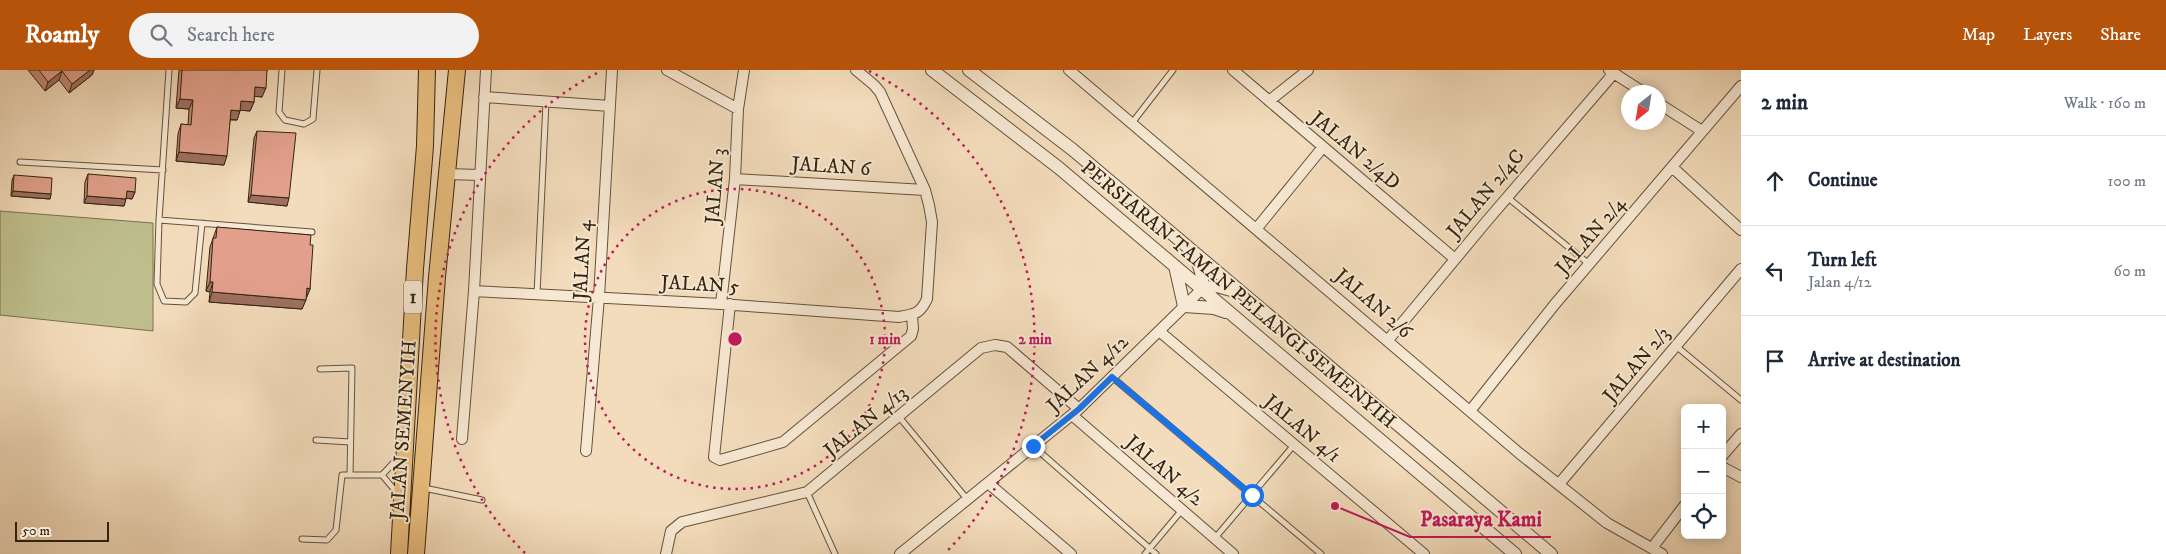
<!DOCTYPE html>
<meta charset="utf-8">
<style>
body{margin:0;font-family:"IM FELL DW Pica",serif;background:#f2f2f3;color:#1f2937}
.controls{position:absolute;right:15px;bottom:15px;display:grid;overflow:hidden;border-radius:8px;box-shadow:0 2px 12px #0003}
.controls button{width:45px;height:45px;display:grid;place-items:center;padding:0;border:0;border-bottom:1px solid #e0e1e3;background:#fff;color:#1f2937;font:25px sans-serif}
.compass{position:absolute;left:1621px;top:15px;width:45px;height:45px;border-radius:50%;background:#fff;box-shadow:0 2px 12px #0003;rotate:210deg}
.scale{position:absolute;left:15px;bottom:12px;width:94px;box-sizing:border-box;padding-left:5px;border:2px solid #332410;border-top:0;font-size:14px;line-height:18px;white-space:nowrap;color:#332410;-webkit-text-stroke:4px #f7e8d3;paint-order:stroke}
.stop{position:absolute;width:15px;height:15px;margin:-11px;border:4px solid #1a73e8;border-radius:50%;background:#fff}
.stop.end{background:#1a73e8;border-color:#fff;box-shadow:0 1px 5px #0008}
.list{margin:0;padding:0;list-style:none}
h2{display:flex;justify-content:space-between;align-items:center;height:65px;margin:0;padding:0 20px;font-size:21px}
h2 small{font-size:16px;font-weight:400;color:#747a83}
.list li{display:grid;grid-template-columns:32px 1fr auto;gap:15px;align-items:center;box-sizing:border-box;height:90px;padding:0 20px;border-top:1px solid #e0e1e3}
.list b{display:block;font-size:19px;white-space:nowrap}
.list p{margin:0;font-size:16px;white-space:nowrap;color:#747a83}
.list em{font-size:16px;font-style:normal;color:#747a83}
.icon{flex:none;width:28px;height:28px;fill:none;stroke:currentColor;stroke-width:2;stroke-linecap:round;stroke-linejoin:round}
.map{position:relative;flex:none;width:1741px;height:484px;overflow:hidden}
header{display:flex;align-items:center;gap:30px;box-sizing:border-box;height:70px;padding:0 25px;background:#b45309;color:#fff}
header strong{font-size:24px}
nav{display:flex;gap:28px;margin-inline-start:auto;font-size:18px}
.search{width:350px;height:45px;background:#f2f2f3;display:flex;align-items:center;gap:12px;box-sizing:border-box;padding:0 18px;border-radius:28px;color:#747a83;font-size:19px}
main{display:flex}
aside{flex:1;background:#fff}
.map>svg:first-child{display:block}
.green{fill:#bfbf8e;stroke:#79724f}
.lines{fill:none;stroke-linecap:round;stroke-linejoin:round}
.service-casing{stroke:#63523b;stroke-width:7}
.minor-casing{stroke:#63523b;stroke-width:12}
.tertiary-casing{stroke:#63523b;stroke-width:14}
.primary-casing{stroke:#332410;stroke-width:18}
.service{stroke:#f7e8d3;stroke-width:5}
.minor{stroke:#f7e8d3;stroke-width:10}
.tertiary{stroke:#f7e8d3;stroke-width:12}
.primary{stroke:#eabe7e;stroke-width:16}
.wall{fill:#c28a78;stroke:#332410}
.shaded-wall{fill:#9e7062;stroke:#332410}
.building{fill:#e2a08c;stroke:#332410}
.route{stroke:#1a73e8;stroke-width:6}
.ring{fill:none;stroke:#c2185b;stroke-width:2.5;stroke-dasharray:2.5 5}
.labels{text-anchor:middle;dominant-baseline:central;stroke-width:4;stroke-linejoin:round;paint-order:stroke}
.shield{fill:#f7e8d3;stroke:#6e5f4a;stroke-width:1}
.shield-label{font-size:19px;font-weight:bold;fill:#332410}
.street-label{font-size:20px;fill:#332410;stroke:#f7e8d3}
.centre{fill:#c2185b;stroke:#f7e8d3;stroke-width:2.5}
.ring-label{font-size:15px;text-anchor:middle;font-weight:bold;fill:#c2185b;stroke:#f7e8d3;stroke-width:4;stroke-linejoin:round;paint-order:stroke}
.leader{fill:none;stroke:#c2185b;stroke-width:2}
.callout-dot{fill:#c2185b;stroke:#f7e8d3;stroke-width:2}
.callout-label{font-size:21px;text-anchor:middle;font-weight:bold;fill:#c2185b;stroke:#f7e8d3;stroke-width:4;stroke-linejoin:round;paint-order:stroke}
</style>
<header>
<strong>Roamly</strong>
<div class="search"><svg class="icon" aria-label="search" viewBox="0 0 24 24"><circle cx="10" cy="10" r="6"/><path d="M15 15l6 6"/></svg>Search here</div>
<nav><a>Map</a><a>Layers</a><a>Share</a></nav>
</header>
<main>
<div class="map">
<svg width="1741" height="484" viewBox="0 0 1741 484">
<rect width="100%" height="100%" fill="#f3dcbc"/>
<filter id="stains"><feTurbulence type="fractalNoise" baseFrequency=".004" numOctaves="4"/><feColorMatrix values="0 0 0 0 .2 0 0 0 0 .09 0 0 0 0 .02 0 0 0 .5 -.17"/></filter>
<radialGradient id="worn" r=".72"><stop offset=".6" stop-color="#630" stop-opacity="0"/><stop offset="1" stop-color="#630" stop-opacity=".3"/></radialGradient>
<path class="green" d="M0,141L153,153V261L0,245Z"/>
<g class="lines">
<g class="service-casing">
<path id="service" d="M169,0L159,150L157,214L164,231L186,232L195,223L202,153
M282,0L279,42L285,50L304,54L313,49L317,0
M1132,53L1173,0
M20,92L163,100
M1507,127L1589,194
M159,150L312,162
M537,224L546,32
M1676,276L1741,330
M320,299L352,298L350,405
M1112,307L1321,484
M900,348L967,429
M316,370L350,372
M1033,376L1156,484
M382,405L398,424
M424,418L482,430
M807,422L835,484
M1215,468L1294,375
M302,469L327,470L336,460L342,405H382L400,386
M1145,484L1182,440"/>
</g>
<g class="minor-casing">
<path id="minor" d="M667,0L738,39
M1069,0L1519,383L1607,453L1662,484
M1233,0L1455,189
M1609,0L1643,22
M484,27L610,36
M1269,31L1308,0
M1658,33L1702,61
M1672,97L1741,160
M447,104L480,105
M735,109L925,120
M1257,158L1323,77
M474,221L721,234L899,247C915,244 920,244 927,229L932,152L929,135L925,120L880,22L874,15L856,0
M721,234L735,109L738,39L744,0
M730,234L714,387L720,390L783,372L911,266L913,259L912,245
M1159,261L1424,484
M1388,270L1486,152L1614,3
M1470,341L1555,234L1741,16
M1072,345L1233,484
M462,369L474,221L486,0
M586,381L599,227L612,0
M1722,386L1741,364
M1722,397L1741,407
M988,413L1071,484
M1559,414L1741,199
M1652,478L1685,435
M666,484L671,461L682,452L807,422L981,278L995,275L1007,277L1079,339
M900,484L1079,339L1202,219"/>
</g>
<g class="tertiary-casing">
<path id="tertiary" d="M932,0L1059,98L1515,484
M969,0L1073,80L1551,484
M1194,183C1199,195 1204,206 1202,219L1217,216L1238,222
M1175,196L1184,236L1214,238L1226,242"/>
</g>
<g class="primary-casing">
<path id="primary" d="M399,484L415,199L425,76L427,0
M416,484L437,207L457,0"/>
</g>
<use href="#service" class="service"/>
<use href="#minor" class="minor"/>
<use href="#tertiary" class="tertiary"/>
<use href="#primary" class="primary"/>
</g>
<path class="wall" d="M28,0H94L92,5L69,23L59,10L45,21Z
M179,0H267L262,27L254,26V32L250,41L240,40L237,50H230L224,95L176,91L178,64L181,54L188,55L189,39L176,38Z
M257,61L287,136L248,132L254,68Z
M88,104L135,122L132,129L126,128L124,136L84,133L85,112Z
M14,105L51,124L50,129L11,126L12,110Z
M217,157L310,175V219L302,239L209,232L210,222L206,221L210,177Z"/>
<path class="shaded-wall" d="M90,0H94L92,5L69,23L72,14Z
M62,1L59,10L45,21L48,12Z
M255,17L266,18L262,27L252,26Z
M180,29L193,30L189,39L176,38Z
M241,31L254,32L250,41L237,40Z
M231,40L240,41L237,50L227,49Z
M179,82L227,86L224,95L176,91Z
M13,121L51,124L50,129L11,126Z
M127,121L135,122L132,129L124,128Z
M251,125L289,128L287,136L248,132Z
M87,126L126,129L124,136L84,133Z
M210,212H213L210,222L206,221Z
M307,218L310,219L306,228H303Z
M212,222L306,230L302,239L209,232Z"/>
<path class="building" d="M39,0H90L72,14L62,1L48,12Z
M182,0H267L266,18L255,17L254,32L241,31L240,41L231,40L227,86L179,82L181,54L191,55L193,30L180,29Z
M257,61L296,63L289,128L251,125Z
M88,104L136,108L135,122L127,121L126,129L87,126Z
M14,105L52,108L51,124L13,121Z
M217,157L311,165L310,175H313L310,219L307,218L306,230L212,222L213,212H210L213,168H216Z"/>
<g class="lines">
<path class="route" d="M1033,376L1079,339L1112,307L1252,425"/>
</g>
<g class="ring">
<circle cx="735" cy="269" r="150"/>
<path d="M525 483A300 300 0 0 1 601 1M869 1A300 300 0 0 1 945 483"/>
</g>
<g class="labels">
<rect class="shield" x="404" y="210.5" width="18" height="33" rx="4"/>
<g class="shield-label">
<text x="413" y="227">1</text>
</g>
<g class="street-label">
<text transform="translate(1355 81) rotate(40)">JALAN 2/4D</text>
<text transform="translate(831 97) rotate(4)">JALAN 6</text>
<text transform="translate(716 116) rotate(-85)">JALAN 3</text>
<text transform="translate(1486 124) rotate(-50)">JALAN 2/4C</text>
<text transform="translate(1591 166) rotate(-49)">JALAN 2/4</text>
<text transform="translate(583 190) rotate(-87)">JALAN 4</text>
<text transform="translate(700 215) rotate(3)">JALAN 5</text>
<text transform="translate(1238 225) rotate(40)">PERSIARAN TAMAN PELANGI SEMENYIH</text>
<text transform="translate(1373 234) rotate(41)">JALAN 2/6</text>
<text transform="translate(1637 295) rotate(-50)">JALAN 2/3</text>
<text transform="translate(1088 304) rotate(-43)">JALAN 4/12</text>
<text transform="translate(866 352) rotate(-39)">JALAN 4/13</text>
<text transform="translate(1302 359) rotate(40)">JALAN 4/1</text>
<text transform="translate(404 360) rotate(-86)">JALAN SEMENYIH</text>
<text transform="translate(1164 401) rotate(41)">JALAN 4/2</text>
</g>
</g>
<circle cx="735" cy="269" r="8" class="centre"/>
<g class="ring-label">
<text x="885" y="274">1 min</text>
<text x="1035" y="274">2 min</text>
</g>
<path class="leader" d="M1335 436L1410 467H1551"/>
<circle class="callout-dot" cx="1335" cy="436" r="5"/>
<g class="callout-label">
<text x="1481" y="456">Pasaraya Kami</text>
</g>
<rect width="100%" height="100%" filter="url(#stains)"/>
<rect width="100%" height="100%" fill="url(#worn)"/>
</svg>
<div class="controls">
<button>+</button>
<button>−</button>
<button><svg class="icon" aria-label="locate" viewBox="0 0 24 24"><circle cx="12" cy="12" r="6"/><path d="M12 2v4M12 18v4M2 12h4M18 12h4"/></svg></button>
</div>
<svg class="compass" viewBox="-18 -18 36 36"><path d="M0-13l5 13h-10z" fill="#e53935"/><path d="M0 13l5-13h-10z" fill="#747a83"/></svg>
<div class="scale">50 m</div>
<div class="stop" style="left:1252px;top:425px"></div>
<div class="stop end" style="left:1033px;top:376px"></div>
</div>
<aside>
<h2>2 min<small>Walk · 160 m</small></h2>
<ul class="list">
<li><svg class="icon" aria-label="ahead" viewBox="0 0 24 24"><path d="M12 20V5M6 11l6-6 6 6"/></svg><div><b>Continue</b></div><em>100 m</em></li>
<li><svg class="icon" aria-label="left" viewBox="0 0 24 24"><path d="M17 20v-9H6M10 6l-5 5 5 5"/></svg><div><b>Turn left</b><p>Jalan 4/12</p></div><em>60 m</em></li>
<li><svg class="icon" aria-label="arrive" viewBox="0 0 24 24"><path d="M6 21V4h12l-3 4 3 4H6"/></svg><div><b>Arrive at destination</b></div></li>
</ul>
</aside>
</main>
